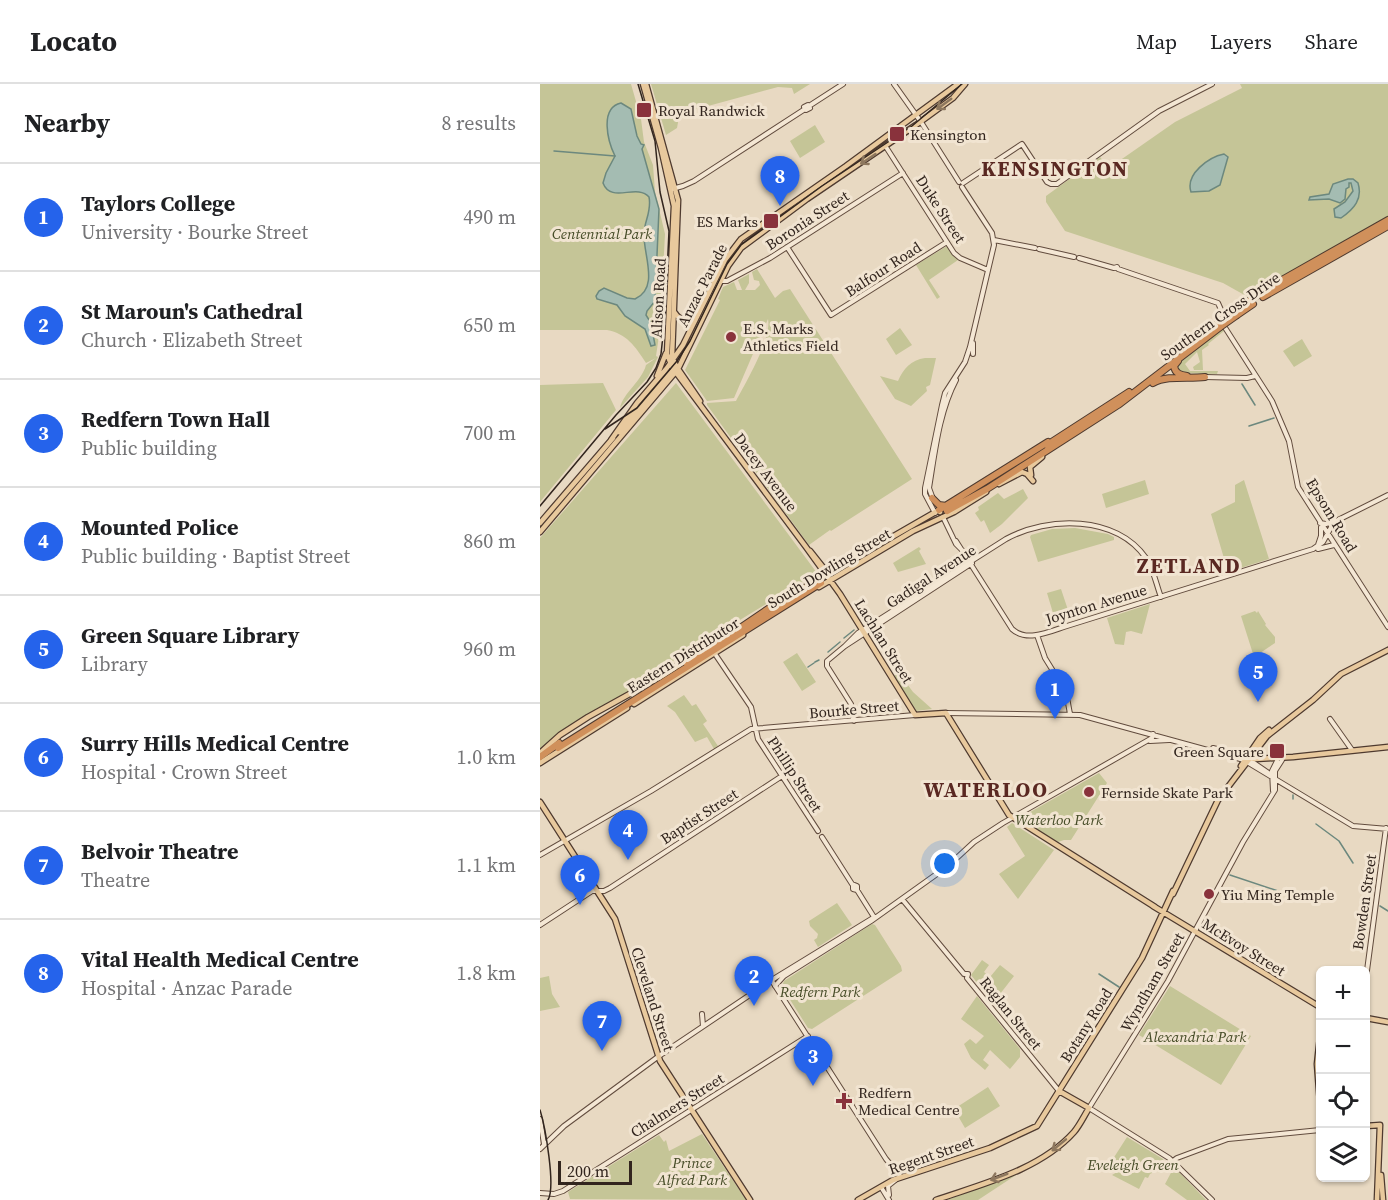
<!DOCTYPE html>
<meta charset="utf-8">
<style>
body{margin:0;font-family:"Source Serif 4",serif;background:#f2f2f2;color:#202124}
.controls{position:absolute;right:18px;bottom:18px;display:grid;overflow:hidden;border-radius:9px;box-shadow:0 2px 4px #0004}
.controls button{width:54px;height:54px;display:grid;place-items:center;padding:0;border:0;border-bottom:2px solid #e0e0e0;background:#fff;color:#202124;font:30px sans-serif}
.scale{position:absolute;left:18px;bottom:15px;width:74px;box-sizing:border-box;padding-left:6px;border:3px solid #32251e;border-top:0;font-size:16px;line-height:21px;white-space:nowrap;color:#32251e;-webkit-text-stroke:4px #f1e4d1;paint-order:stroke}
.you{position:absolute;left:405px;top:780px;width:21px;height:21px;margin:-15px;border:4px solid #fff;border-radius:50%;background:#1a73e8;box-shadow:0 0 0 9px #1a73e833}
.badge{display:grid;place-items:center;width:39px;height:39px;border-radius:50%;background:#2563eb;color:#fff;font-size:20px;font-weight:700}
.pin{position:absolute;translate:-50% -50px;filter:drop-shadow(0 2px 3px #0008)}
.pin::after{content:'';position:absolute;top:32px;width:21px;height:18px;background:inherit;clip-path:polygon(0 0,100% 0,50% 100%)}
.list{margin:0;padding:0;list-style:none}
h2{display:flex;justify-content:space-between;align-items:center;height:78px;margin:0;padding:0 24px;font-size:26px}
h2 small{font-size:20px;font-weight:400;color:#757577}
.list li{display:grid;grid-template-columns:39px 1fr auto;gap:18px;align-items:center;box-sizing:border-box;height:108px;padding:0 24px;border-top:2px solid #e0e0e0}
.list b{display:block;font-size:22px;white-space:nowrap}
.list p{margin:0;font-size:20px;white-space:nowrap;color:#757577}
.list em{font-size:20px;font-style:normal;color:#757577}
.icon{flex:none;width:33px;height:33px;fill:none;stroke:currentColor;stroke-width:2;stroke-linecap:round;stroke-linejoin:round}
.map{position:relative;flex:none;width:848px;height:1116px;overflow:hidden}
header{display:flex;align-items:center;gap:36px;box-sizing:border-box;height:84px;padding:0 30px;background:#fff;border-bottom:2px solid #e0e0e0}
header strong{font-size:28px}
nav{display:flex;gap:33px;margin-inline-start:auto;font-size:21px}
main{display:flex}
aside{flex:1;background:#fff}
.map>svg:first-child{display:block}
.green{fill:#c5c597}
.water{fill:#a4bcb2;stroke:#6c887e;stroke-width:1.5}
.lines{fill:none;stroke-linecap:round;stroke-linejoin:round}
.stream{stroke:#6c887e;stroke-width:1.5}
.highway-tunnel{stroke:#c4b5a1;stroke-width:6;stroke-dasharray:6 3;stroke-linecap:butt}
.secondary-casing{stroke:#624c3e;stroke-width:6}
.primary-casing{stroke:#4e3a2f;stroke-width:7}
.highway-casing{stroke:#4e3a2f;stroke-width:8}
.secondary{stroke:#f4e7d4;stroke-width:4}
.primary{stroke:#e8c99d;stroke-width:4.5}
.highway{stroke:#d0905b;stroke-width:6}
.tram{stroke:#32251e;stroke-width:1.5}
.highway-bridge-casing{stroke:#4e3a2f;stroke-width:8;stroke-linecap:butt}
.highway-bridge{stroke:#d0905b;stroke-width:6}
.oneway{stroke:#8d775e}
.poi-dot{fill:#89323c;stroke:#f1e4d1;stroke-width:2}
.labels{text-anchor:middle;dominant-baseline:central;stroke-width:6;stroke-linejoin:round;paint-order:stroke}
.poi-label{font-size:15px;fill:#32251e;stroke:#f1e4d1;text-anchor:start}
.street-label{font-size:15px;fill:#32251e;stroke:#f1e4d1}
.park-label{font-size:15px;font-style:italic;fill:#464c27;stroke:#f1e4d1}
.district-label{font-size:21px;font-weight:bold;letter-spacing:1.5px;fill:#5a2822;stroke:#f1e4d1}
</style>
<header>
<strong>Locato</strong>
<nav><a>Map</a><a>Layers</a><a>Share</a></nav>
</header>
<main>
<aside>
<h2>Nearby<small>8 results</small></h2>
<ul class="list">
<li><span class="badge">1</span><div><b>Taylors College</b><p>University · Bourke Street</p></div><em>490 m</em></li>
<li><span class="badge">2</span><div><b>St Maroun's Cathedral</b><p>Church · Elizabeth Street</p></div><em>650 m</em></li>
<li><span class="badge">3</span><div><b>Redfern Town Hall</b><p>Public building</p></div><em>700 m</em></li>
<li><span class="badge">4</span><div><b>Mounted Police</b><p>Public building · Baptist Street</p></div><em>860 m</em></li>
<li><span class="badge">5</span><div><b>Green Square Library</b><p>Library</p></div><em>960 m</em></li>
<li><span class="badge">6</span><div><b>Surry Hills Medical Centre</b><p>Hospital · Crown Street</p></div><em>1.0 km</em></li>
<li><span class="badge">7</span><div><b>Belvoir Theatre</b><p>Theatre</p></div><em>1.1 km</em></li>
<li><span class="badge">8</span><div><b>Vital Health Medical Centre</b><p>Hospital · Anzac Parade</p></div><em>1.8 km</em></li>
</ul>
</aside>
<div class="map">
<svg width="848" height="1116" viewBox="0 0 848 1116">
<rect width="100%" height="100%" fill="#e8d9c2"/>
<path class="green" d="M0,0H91L101,35L104,58L113,81L115,108L125,150L120,245L116,272L118,273L108,293L80,324C83,309 102,297 106,281L116,274L106,279C95,262 87,250 67,246H0Z
M111,0H270L254,10L252,4L238,3L146,28L139,33L137,44L126,51Z
M700,0H848V132L708,213L683,199L525,147L506,118V112L560,73L569,84L635,38L702,4Z
M275,41L285,58L260,74L250,57Z
M407,162L418,176L389,196L400,213L397,215L376,181Z
M217,185L235,214L243,207L250,205L372,395L291,447L290,446L269,461L167,321V319L196,317C206,298 232,254 228,235L194,314L167,317L145,286L180,216L178,215L183,203L194,198L197,206H202L198,196L209,190V199L205,206H215L220,201L219,197L214,196L212,188Z
M360,244L372,261L356,271L346,255Z
M683,244L684,247L668,260L669,261L662,266L663,286H654L653,283L660,278L657,268L645,280L650,287H678L677,290L639,289L636,281L637,279Z
M762,255L772,272L754,283L743,267Z
M385,274H396L390,301L386,303L387,307L371,322L355,315L340,292L358,297C363,285 371,276 385,274Z
M63,299L76,326L0,418V301Z
M136,299L277,489L123,583L125,589L10,656L0,665V454Z
M605,396L609,410L566,424L562,410Z
M704,396L729,475L688,488L671,430L695,418V401Z
M483,405L488,414L462,440L450,449L444,436L441,438L435,429L439,426L438,423L458,409L464,415Z
M535,444L568,450L574,453V456L498,478L490,453L491,451L512,445Z
M379,463L381,465L379,467L386,480L358,488L353,479Z
M521,505L531,535L516,539L507,509Z
M610,520L602,550L591,547L586,548L584,561L575,560L567,534Z
M715,527L717,529L718,527L726,540L725,541L735,553V559L714,573L701,532Z
M257,569L276,598L262,607L243,578Z
M359,589L373,608L392,625L376,627L354,592Z
M144,611L152,622L156,620L167,637L163,640L178,662L174,665L167,653L155,658L135,628L127,622Z
M559,689L567,699L531,756H524L518,758L478,735Z
M472,739L514,766L478,815L459,790L485,772L467,743Z
M297,819L312,841L278,863L274,856L277,854L278,850L270,842L269,837Z
M332,840L335,841L361,882L362,887L272,945L268,944L242,903L244,897Z
M442,876L449,881L444,888L450,893L460,881L474,892L453,919L431,891Z
M9,892L12,910L20,923L0,927V894Z
M630,902L711,952L681,1001L599,951Z
M437,912L480,965V973L470,985L450,966L443,976L449,981L445,986L431,974L424,960L430,955L436,960L444,952L421,935Z
M448,1003L460,1022L425,1044L414,1025Z
M162,1050L206,1116L30,1115L28,1108L119,1051L124,1058L126,1056L129,1067Z
M587,1053L623,1075L625,1080L620,1089L616,1087L610,1090L608,1094L605,1093L599,1105L572,1091L577,1088L571,1078Z
M633,1085H636L666,1116H647L625,1100Z
M479,1089L438,1116H407L412,1114Z"/>
<path class="water" d="M81,19L91,25L97,52L101,60L104,61L102,65L119,125L115,217L107,227L106,231L111,239L115,261L111,262L105,245L85,232L77,221L57,215L56,212L59,207L64,204L87,214L95,215C120,204 103,170 104,150C104,137 112,128 109,113C97,99 71,120 63,99L66,89L75,72C68,58 59,24 81,19Z
M684,70L688,73L680,101L669,107L651,108C645,90 669,73 684,70Z
M808,95H813L818,99C823,115 814,125 801,134L795,133L794,125L805,118L813,107L811,99H809V103L806,105L805,115L800,119L789,115L769,116L770,113L789,110L793,100Z"/>
<g class="lines">
<path class="stream" d="M14,67L75,72
M702,300L715,321
M709,342L734,334
M304,554L314,546
M288,568L300,558
M275,578L279,576
M268,583L274,579
M753,711V715
M776,740L799,757L813,779
M690,791L747,810
M840,822L848,827
M559,890L579,903"/>
<path class="highway-tunnel" d="M426,413L439,406
M384,440L407,427
M281,499L308,484
M251,514L263,506
M0,676L18,664"/>
<g class="secondary-casing">
<path id="secondary" d="M354,0L381,38L419,98
M268,21L270,24L266,26L264,23Z
M269,22L303,0
M346,63L414,169L420,174L448,186
M423,99L482,60L507,98L511,100H517L619,27L672,0
M132,105L143,102L154,97L265,25
M454,156L495,164
M247,163L291,231L407,158
M499,165L534,173
M539,174L574,184L577,183L578,185L678,219L682,228
M181,197H187L230,174L363,89
M681,228L684,242L732,317L749,357L758,403L848,543
M433,270V259
M665,293L707,294L715,292
M393,415L389,404C395,368 399,328 416,296
M395,429L385,410V404L402,321L405,309L425,278L430,263L454,161L452,149L422,103
M403,433L416,460L423,467
M780,439L786,440L795,437
M416,457L472,545C487,559 511,547 527,542L773,465L783,458L794,438L848,411
M778,461L781,452V443
M778,465L794,461
M497,551L505,574L526,608L530,630
M305,562L318,549L466,455C508,432 576,431 606,474C614,486 616,500 621,513
M175,570L211,623L218,655L278,747
M406,629L540,631L704,676
M790,635L812,666
M314,637L311,620L287,582V577L305,562L432,479
M610,657L629,656
M673,664L707,673
M711,677L733,692
M707,678L813,742L848,745
M733,707L732,687L737,677
M282,753L312,800L317,802V806
M0,771L111,707L211,645L375,631
M313,801V805L317,806L334,833
M362,815L424,890
M0,841L52,807H64L70,804L242,692
M424,890H428L427,894L519,1007
M826,894L846,744
M232,897L346,1075L361,1093
M235,902L244,892L331,837L408,782L434,758L463,739L612,654L613,650
M162,930L163,942
M0,1035L4,1060
M0,1065L24,1042L119,972L235,894L333,834
M633,1077L637,1074L688,1055L780,1046
M341,1103L349,1116
M0,1109L14,1110L23,1107L268,952
M349,1111L348,1102L358,1094
M672,1116L629,1074L549,1024L628,897L703,758L735,706V687L742,676"/>
</g>
<g class="primary-casing">
<path id="primary" d="M103,0L121,64L134,122L127,270L132,283L266,463L300,510L375,631L406,629L469,731L615,823
M106,0L138,116L132,273L136,282L160,317
M135,229C139,236 149,238 156,233
M117,292L126,269
M79,348L129,289L135,285
M71,356L97,319L127,284L143,261L185,176L201,155L306,82L418,0
M491,391L490,383L502,373
M459,400L482,388L487,390L493,397
M0,439L73,354
M0,448L138,285L188,182L201,164L267,115L376,41L413,14L425,0
M270,467L289,491
M279,503L373,447L414,428L446,408
M239,518L399,426L400,428
M94,620L203,551
M0,669L20,651L48,633L122,592L176,557
M707,673L715,675L753,673L848,663
M0,679L87,624
M701,682L720,654L729,646
M0,718L75,835L120,977L210,1116
M633,810L678,716L727,652L773,616L801,590L848,566
M613,822L780,923
M826,934L848,938
M780,953L777,980L780,1019
M826,1042L840,1041L837,1116
M841,1091L843,1116
M318,1116L353,1096L450,1064L497,1042L602,874L633,807
M396,1116C442,1100 500,1086 534,1048C540,1041 544,1032 549,1024L519,1007"/>
</g>
<g class="highway-casing">
<path id="highway" d="M723,213L848,142
M695,227L726,205L848,136
M697,231L713,220
M659,253L677,240
M638,277L634,282C635,290 641,291 647,292
M613,299C627,291 648,295 665,293
M507,361L589,308
M392,414L399,421L407,422
M399,426L508,358
M407,427L447,405L578,321L680,243
M147,580L240,517
M18,664L281,499
M0,673L19,659"/>
</g>
<use href="#secondary" class="secondary"/>
<use href="#primary" class="primary"/>
<use href="#highway" class="highway"/>
<path class="tram" d="M65,345L97,324L137,277L150,257L187,180L201,161L282,102L372,42L422,0
M0,422L76,331L107,298L116,284L121,270L125,233L129,147L120,108L115,57L98,0
M0,1026C5,1042 16,1103 8,1116"/>
<g class="highway-bridge-casing">
<path id="highway-bridge" d="M677,240L695,227
M680,243L697,231"/>
</g>
<use href="#highway-bridge" class="highway-bridge"/>
</g>
<defs><path id="oneway-shaft" d="M-6 0H5M1.5-3L5.5 0L1.5 3" fill="none" stroke-width="1.6" stroke-linecap="round" stroke-linejoin="round" transform="scale(1.5)"/></defs>
<g class="oneway">
<use href="#oneway-shaft" transform="translate(404 20) rotate(144)"/>
<use href="#oneway-shaft" transform="translate(328 75) rotate(146)"/>
<use href="#oneway-shaft" transform="translate(519 1061) rotate(141)"/>
<use href="#oneway-shaft" transform="translate(459 1093) rotate(159)"/>
</g>
<g class="poi-dot">
<rect x="96" y="18" width="16" height="16" rx="3"/>
<rect x="349" y="42" width="16" height="16" rx="3"/>
<rect x="223" y="129" width="16" height="16" rx="3"/>
<circle cx="191" cy="253" r="6"/>
<rect x="729" y="659" width="16" height="16" rx="3"/>
<circle cx="549" cy="708" r="6"/>
<circle cx="669" cy="810" r="6"/>
<path d="M301 1008h6v6h6v6h-6v6h-6v-6h-6v-6h6z"/>
</g>
<g class="labels">
<g class="poi-label">
<text x="118" y="26">Royal Randwick</text>
<text x="370" y="50">Kensington</text>
<text x="218" y="137" text-anchor="end">ES Marks</text>
<text x="203" y="244">E.S. Marks<tspan x="203" dy="17">Athletics Field</tspan></text>
<text x="724" y="667" text-anchor="end">Green Square</text>
<text x="561" y="708">Fernside Skate Park</text>
<text x="681" y="810">Yiu Ming Temple</text>
<text x="318" y="1008">Redfern<tspan x="318" dy="17">Medical Centre</tspan></text>
</g>
<g class="street-label">
<text transform="translate(401 125) rotate(57)">Duke Street</text>
<text transform="translate(267 136) rotate(-33)">Boronia Street</text>
<text transform="translate(343 185) rotate(-33)">Balfour Road</text>
<text transform="translate(162 201) rotate(-63)">Anzac Parade</text>
<text transform="translate(118 214) rotate(-87)">Alison Road</text>
<text transform="translate(680 232) rotate(-35)">Southern Cross Drive</text>
<text transform="translate(226 388) rotate(53)">Dacey Avenue</text>
<text transform="translate(792 431) rotate(59)">Epsom Road</text>
<text transform="translate(289 484) rotate(-31)">South Dowling Street</text>
<text transform="translate(391 492) rotate(-33)">Gadigal Avenue</text>
<text transform="translate(556 520) rotate(-17)">Joynton Avenue</text>
<text transform="translate(344 557) rotate(58)">Lachlan Street</text>
<text transform="translate(143 571) rotate(-32)">Eastern Distributor</text>
<text transform="translate(314 625) rotate(-5)">Bourke Street</text>
<text transform="translate(255 690) rotate(57)">Phillip Street</text>
<text transform="translate(159 732) rotate(-33)">Baptist Street</text>
<text transform="translate(824 818) rotate(-82)">Bowden Street</text>
<text transform="translate(704 863) rotate(32)">McEvoy Street</text>
<text transform="translate(612 898) rotate(-60)">Wyndham Street</text>
<text transform="translate(113 915) rotate(72)">Cleveland Street</text>
<text transform="translate(471 929) rotate(51)">Raglan Street</text>
<text transform="translate(546 941) rotate(-58)">Botany Road</text>
<text transform="translate(137 1021) rotate(-32)">Chalmers Street</text>
<text transform="translate(391 1071) rotate(-19)">Regent Street</text>
</g>
<g class="park-label">
<text x="62" y="149">Centennial Park</text>
<text x="519" y="735">Waterloo Park</text>
<text x="280" y="907">Redfern Park</text>
<text x="655" y="952">Alexandria Park</text>
<text x="152" y="1078">Prince<tspan x="152" dy="17">Alfred Park</tspan></text>
<text x="593" y="1080">Eveleigh Green</text>
</g>
<g class="district-label">
<text x="515" y="84">KENSINGTON</text>
<text x="649" y="481">ZETLAND</text>
<text x="446" y="705">WATERLOO</text>
</g>
</g>
</svg>
<div class="controls">
<button>+</button>
<button>−</button>
<button><svg class="icon" aria-label="locate" viewBox="0 0 24 24"><circle cx="12" cy="12" r="6"/><path d="M12 2v4M12 18v4M2 12h4M18 12h4"/></svg></button>
<button><svg class="icon" aria-label="layers" viewBox="0 0 24 24"><path d="M12 4l9 5-9 5-9-5zM3 14l9 5 9-5"/></svg></button>
</div>
<div class="scale">200 m</div>
<div class="you"></div>
<div class="pin badge" style="left:515px;top:635px">1</div>
<div class="pin badge" style="left:214px;top:922px">2</div>
<div class="pin badge" style="left:273px;top:1002px">3</div>
<div class="pin badge" style="left:88px;top:776px">4</div>
<div class="pin badge" style="left:718px;top:618px">5</div>
<div class="pin badge" style="left:40px;top:821px">6</div>
<div class="pin badge" style="left:62px;top:967px">7</div>
<div class="pin badge" style="left:240px;top:122px">8</div>
</div>
</main>
